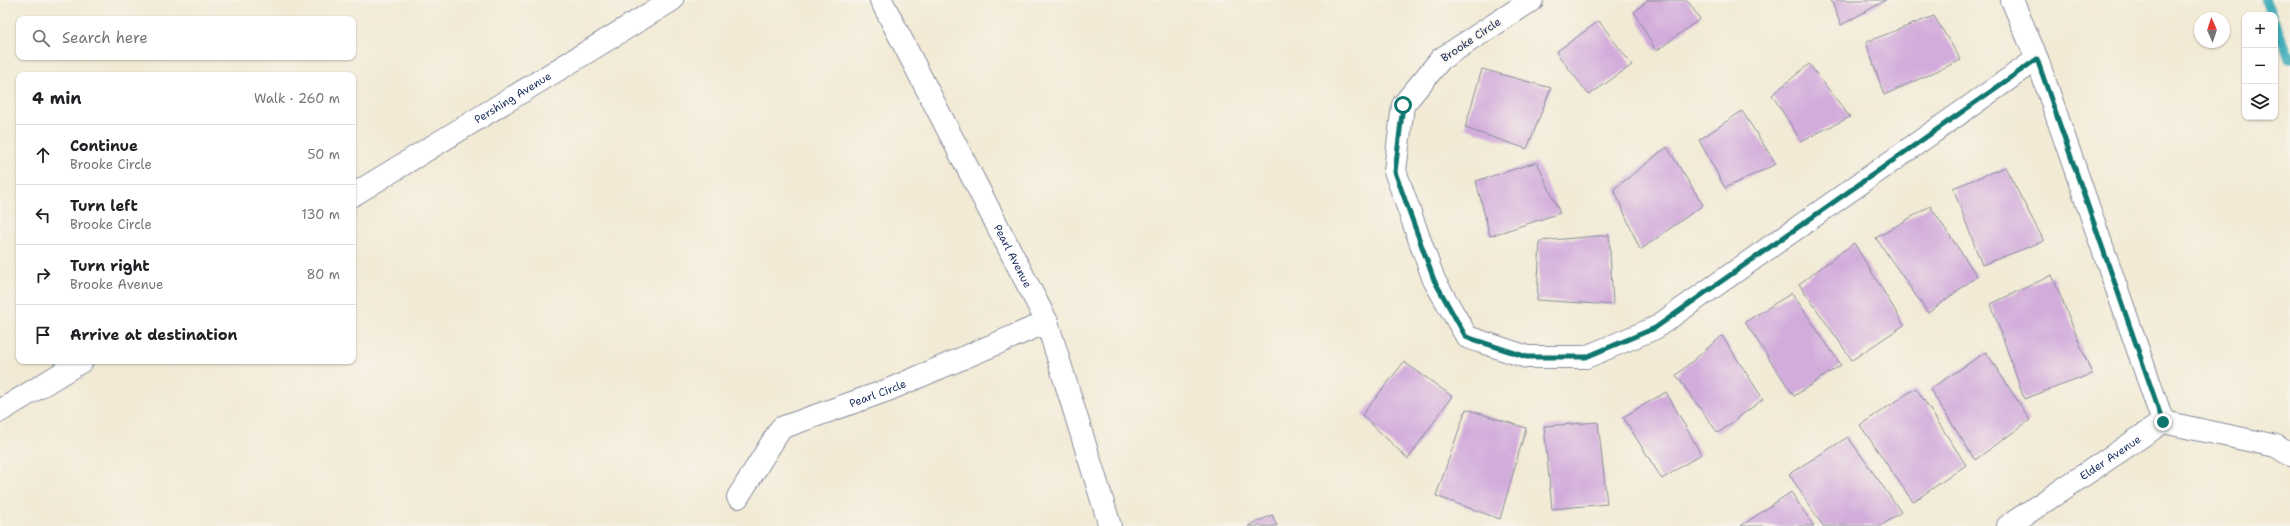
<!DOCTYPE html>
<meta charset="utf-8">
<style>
body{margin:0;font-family:"Shantell Sans",sans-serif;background:#f2f2f2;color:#202124}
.controls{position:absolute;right:12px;top:12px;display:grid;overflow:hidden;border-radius:8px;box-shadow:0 1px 3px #0004}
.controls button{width:36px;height:36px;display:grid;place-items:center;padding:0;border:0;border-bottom:1px solid #e0e0e0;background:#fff;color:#202124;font:20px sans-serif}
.compass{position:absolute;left:2194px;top:12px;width:36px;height:36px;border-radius:50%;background:#fff;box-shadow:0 1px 3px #0004;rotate:357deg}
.stop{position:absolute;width:12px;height:12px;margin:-9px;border:3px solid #0f766e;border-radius:50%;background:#fff}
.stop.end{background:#0f766e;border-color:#fff;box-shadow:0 1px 4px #0008}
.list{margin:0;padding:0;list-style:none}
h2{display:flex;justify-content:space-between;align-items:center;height:52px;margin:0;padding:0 16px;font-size:17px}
h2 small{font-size:13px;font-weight:400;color:#757577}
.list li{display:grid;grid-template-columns:26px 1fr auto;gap:12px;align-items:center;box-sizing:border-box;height:60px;padding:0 16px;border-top:1px solid #e0e0e0}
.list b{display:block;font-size:15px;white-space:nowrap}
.list p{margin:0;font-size:13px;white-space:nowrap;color:#757577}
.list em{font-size:13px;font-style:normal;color:#757577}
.icon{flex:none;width:22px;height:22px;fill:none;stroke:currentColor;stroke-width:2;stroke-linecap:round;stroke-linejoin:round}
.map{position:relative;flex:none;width:2290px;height:526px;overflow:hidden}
.search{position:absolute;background:#fff;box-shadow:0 1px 3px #0004;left:16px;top:16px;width:340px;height:44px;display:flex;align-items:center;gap:10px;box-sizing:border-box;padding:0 14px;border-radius:8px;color:#757577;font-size:15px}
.panel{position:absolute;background:#fff;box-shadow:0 1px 3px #0004;left:16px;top:72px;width:340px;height:292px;border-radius:8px}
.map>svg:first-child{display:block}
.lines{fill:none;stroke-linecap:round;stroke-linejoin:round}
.stream{stroke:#3aabb7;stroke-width:10}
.building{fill:#d2acdb}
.street-casing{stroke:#868c9a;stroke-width:24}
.street{stroke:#fff;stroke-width:22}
.route{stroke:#0f766e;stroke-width:5}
.labels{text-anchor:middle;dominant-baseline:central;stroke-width:3;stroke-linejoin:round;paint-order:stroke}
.street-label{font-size:11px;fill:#1b2f5e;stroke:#f7f3e8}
</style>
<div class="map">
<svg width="2290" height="526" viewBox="0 0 2290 526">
<rect width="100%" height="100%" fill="#f7f3e8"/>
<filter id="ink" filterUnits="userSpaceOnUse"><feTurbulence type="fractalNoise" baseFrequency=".025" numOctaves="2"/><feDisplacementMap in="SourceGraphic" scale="8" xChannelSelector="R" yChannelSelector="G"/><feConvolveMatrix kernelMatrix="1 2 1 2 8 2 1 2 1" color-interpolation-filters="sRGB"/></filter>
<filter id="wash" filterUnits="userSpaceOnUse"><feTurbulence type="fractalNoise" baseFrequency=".012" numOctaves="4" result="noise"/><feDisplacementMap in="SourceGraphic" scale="16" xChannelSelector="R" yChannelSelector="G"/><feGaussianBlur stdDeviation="0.9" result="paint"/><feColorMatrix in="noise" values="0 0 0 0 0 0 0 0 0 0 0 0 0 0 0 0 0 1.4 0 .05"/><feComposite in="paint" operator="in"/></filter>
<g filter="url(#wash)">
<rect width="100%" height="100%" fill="#f2ead5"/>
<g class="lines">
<path class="stream" d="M2265,0L2272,15
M2275,23L2290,59"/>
</g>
<g id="blocks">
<path class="building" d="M1648,0H1687L1700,19L1656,51L1634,12Z
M1831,0H1886L1841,25Z
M1934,16L1961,60L1884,95L1866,42Z
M1599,21L1632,65L1589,95L1556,52Z
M1809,64L1850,117L1801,141L1772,95Z
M1482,69L1551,88L1527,149L1465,128Z
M1742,111L1776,164L1725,188L1699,140Z
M1667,147L1703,205L1640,250L1614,189Z
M1537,162L1560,213L1490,236L1476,181Z
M2005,167L2044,241L1982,265L1953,188Z
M1930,206L1977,276L1928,313L1876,238Z
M1609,235L1613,305L1537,300L1540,241Z
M1854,243L1904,325L1852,360L1799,284Z
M2052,275L2092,374L2024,399L1991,304Z
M1792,293L1841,365L1794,396L1745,322Z
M1722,336L1763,399L1718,433L1676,375Z
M1986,352L2030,420L1975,460L1930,389Z
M1404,362L1452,396L1408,459L1362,415Z
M1916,388L1966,465L1913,502L1860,425Z
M1666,392L1701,454L1662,479L1623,417Z
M1466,409L1526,428L1500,519L1436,496Z
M1598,422L1607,504L1552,509L1544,426Z
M1848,437L1901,512L1881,526H1823L1789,474Z
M1791,492L1814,526H1741Z
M1272,515L1277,526H1248Z"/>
</g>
</g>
<g filter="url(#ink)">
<use href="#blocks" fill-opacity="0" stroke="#868c9a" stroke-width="1"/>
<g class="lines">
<g class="street-casing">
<g id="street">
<path id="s1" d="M881,0L1047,322L1110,526"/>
<path d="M1532,0L1441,59L1403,105L1395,171L1434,280L1467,337L1527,357H1586L1655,328L2037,59"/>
<path d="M2012,0L2037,59L2163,422"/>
<path id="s2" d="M353,195L672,0"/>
<path d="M0,411L82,361"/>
<path id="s3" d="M738,497L781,428L888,390L1047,322"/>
<path id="s4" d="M2008,526L2163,422L2276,446L2290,455"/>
</g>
</g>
<use href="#street" class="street"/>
</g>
</g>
<g class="lines" filter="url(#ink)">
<path class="route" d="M1403,105L1395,172L1434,280L1466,337L1527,357H1586L1655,328L2037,59L2163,422"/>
</g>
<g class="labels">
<g class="street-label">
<text transform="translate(1471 40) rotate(-34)">Brooke Circle</text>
<text stroke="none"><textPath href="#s2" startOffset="187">Pershing Avenue</textPath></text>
<text stroke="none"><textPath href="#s1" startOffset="288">Pearl Avenue</textPath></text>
<text stroke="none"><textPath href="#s3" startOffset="184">Pearl Circle</textPath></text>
<text stroke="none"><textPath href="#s4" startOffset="123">Elder Avenue</textPath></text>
</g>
</g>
</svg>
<div class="controls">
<button>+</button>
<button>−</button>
<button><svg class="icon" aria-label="layers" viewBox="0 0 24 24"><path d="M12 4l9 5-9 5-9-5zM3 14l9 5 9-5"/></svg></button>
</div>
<svg class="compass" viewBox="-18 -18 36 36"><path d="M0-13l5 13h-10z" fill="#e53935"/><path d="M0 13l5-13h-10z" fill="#757577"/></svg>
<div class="stop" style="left:1403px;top:105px"></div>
<div class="stop end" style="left:2163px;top:422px"></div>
<div class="search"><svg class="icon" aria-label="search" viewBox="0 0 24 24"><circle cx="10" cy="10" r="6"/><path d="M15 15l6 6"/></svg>Search here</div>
<section class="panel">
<h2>4 min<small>Walk · 260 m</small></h2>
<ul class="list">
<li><svg class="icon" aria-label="ahead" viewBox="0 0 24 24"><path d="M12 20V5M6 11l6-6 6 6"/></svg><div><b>Continue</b><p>Brooke Circle</p></div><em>50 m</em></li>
<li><svg class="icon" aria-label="left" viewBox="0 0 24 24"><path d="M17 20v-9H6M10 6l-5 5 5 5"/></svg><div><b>Turn left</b><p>Brooke Circle</p></div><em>130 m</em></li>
<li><svg class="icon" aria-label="right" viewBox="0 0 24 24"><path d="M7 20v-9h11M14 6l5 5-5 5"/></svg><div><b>Turn right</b><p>Brooke Avenue</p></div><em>80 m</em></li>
<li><svg class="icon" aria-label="arrive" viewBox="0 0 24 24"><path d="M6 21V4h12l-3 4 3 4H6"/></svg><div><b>Arrive at destination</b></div></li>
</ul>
</section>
</div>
